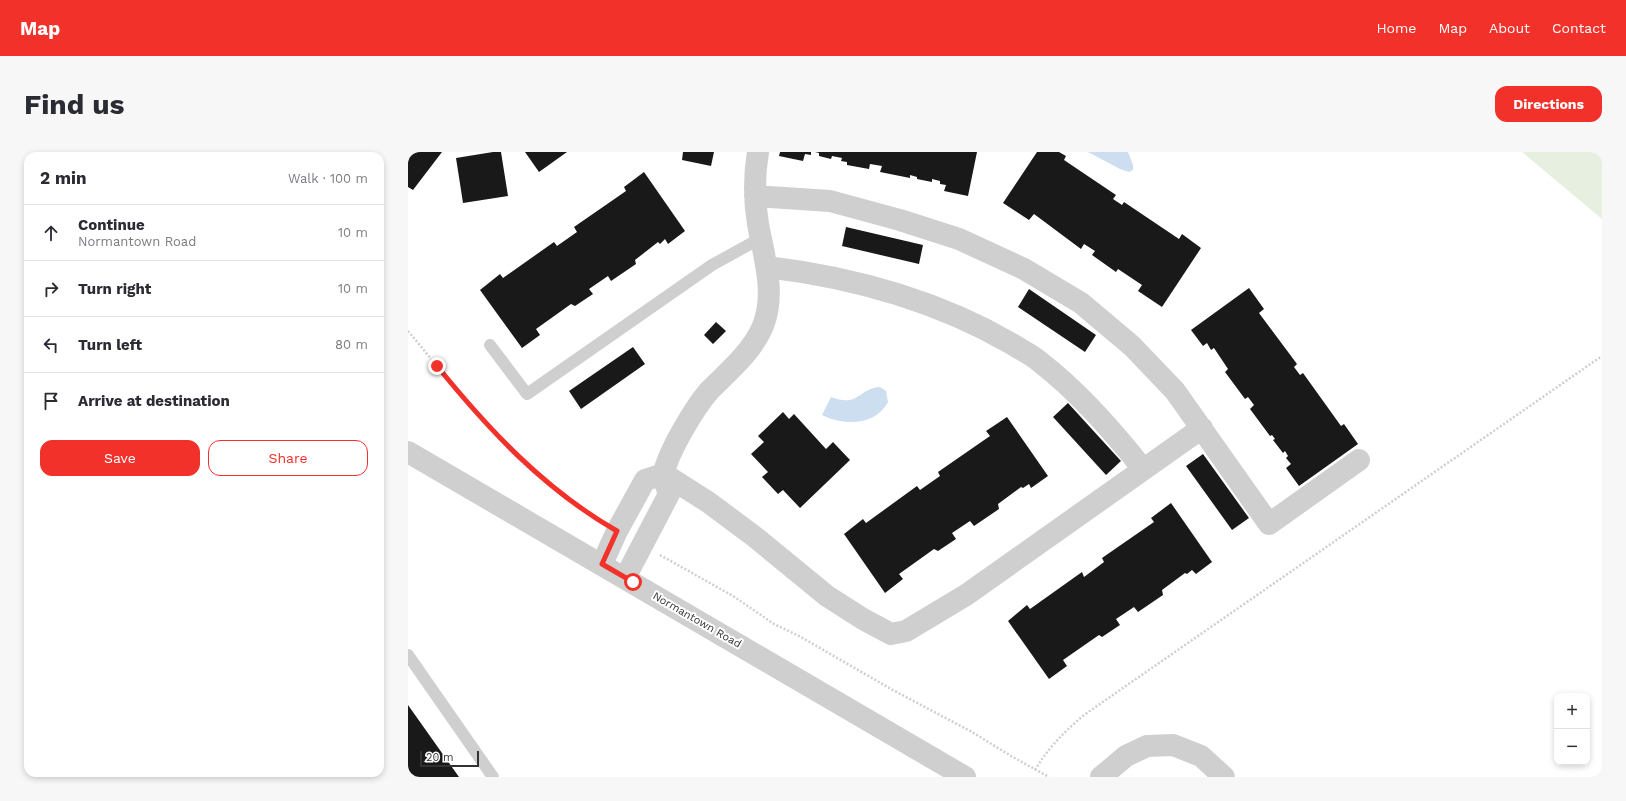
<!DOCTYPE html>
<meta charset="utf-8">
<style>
body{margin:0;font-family:"Work Sans",sans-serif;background:#f7f7f7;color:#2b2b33}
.controls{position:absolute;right:12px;bottom:12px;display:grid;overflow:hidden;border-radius:8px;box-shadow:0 2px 6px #0003}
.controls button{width:36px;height:36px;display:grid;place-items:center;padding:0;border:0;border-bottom:1px solid #e1e1e2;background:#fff;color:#2b2b33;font:20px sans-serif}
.scale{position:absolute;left:12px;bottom:10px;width:59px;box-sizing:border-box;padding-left:4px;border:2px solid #323232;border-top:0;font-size:11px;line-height:14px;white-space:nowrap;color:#323232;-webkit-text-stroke:3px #fff;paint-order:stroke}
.stop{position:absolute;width:12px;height:12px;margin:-9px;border:3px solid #f3312b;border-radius:50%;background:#fff}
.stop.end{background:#f3312b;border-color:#fff;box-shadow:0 1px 4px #0008}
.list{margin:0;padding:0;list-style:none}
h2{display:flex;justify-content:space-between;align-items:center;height:52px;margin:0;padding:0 16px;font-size:17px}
h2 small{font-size:13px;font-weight:400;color:#7c7c81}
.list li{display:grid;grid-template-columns:26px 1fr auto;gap:12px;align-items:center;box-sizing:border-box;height:56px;padding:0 16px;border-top:1px solid #e1e1e2}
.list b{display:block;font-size:15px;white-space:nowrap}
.list p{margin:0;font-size:13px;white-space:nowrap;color:#7c7c81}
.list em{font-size:13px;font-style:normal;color:#7c7c81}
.actions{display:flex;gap:8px;padding:12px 16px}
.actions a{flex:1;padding:9px 0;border:1px solid #f3312b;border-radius:12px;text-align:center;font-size:14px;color:#f3312b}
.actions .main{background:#f3312b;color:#fff}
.icon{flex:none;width:22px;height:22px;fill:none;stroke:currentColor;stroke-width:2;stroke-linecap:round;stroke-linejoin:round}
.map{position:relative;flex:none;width:1194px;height:625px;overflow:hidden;border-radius:12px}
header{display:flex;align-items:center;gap:24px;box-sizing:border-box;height:56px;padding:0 20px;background:#f3312b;color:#fff}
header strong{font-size:19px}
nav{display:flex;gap:22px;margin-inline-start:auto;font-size:14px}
.intro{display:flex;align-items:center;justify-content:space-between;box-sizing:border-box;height:96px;padding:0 24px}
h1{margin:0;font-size:28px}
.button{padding:10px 18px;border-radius:12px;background:#f3312b;color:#fff;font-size:14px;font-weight:700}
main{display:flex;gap:24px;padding:0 24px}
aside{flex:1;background:#fff;border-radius:12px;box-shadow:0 2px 6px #0003}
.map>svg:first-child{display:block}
.green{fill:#e7f0e0}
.water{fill:#ccdef0}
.building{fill:#191919}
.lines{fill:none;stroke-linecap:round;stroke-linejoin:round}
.path{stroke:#cfcfcf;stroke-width:2.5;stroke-dasharray:2 2;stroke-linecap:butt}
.service{stroke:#cfcfcf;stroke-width:12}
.minor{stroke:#cfcfcf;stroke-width:22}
.tertiary{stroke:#cfcfcf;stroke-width:22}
.route{stroke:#f3312b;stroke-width:5}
.labels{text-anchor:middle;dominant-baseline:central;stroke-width:4;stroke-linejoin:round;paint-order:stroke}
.street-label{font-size:11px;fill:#323232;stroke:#fff}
</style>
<header>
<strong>Map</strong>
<nav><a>Home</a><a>Map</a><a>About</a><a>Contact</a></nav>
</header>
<div class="intro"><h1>Find us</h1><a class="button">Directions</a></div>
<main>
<aside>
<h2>2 min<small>Walk · 100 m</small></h2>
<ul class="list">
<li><svg class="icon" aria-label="ahead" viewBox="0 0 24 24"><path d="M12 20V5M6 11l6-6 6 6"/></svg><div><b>Continue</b><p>Normantown Road</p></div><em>10 m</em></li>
<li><svg class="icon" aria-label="right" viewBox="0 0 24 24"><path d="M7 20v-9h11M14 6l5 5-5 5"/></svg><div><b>Turn right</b></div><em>10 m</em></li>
<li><svg class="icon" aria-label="left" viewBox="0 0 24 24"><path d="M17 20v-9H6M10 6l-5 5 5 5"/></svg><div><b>Turn left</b></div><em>80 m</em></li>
<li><svg class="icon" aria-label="arrive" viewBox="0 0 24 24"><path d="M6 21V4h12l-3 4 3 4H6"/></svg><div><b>Arrive at destination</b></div></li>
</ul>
<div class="actions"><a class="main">Save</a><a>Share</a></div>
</aside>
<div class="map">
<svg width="1194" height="625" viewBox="0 0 1194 625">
<rect width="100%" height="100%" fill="#fff"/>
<path class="green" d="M1114,0H1194V67Z"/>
<path class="water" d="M680,0H720L725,13V18L721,20L712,17Z
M472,235L478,239L480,250C467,274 436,274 414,263L423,245C451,256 451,236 472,235Z"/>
<path class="building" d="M0,0H34L5,38L0,35Z
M85,0H93L100,44L55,51L48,6Z
M117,0H159L131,20Z
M275,0H306L303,14L274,8Z
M372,0H403V3L397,2L395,9L371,4Z
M407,0H569L560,44L536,39L538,33L532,32V29L524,27V30L509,27V25L502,23V26L472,20L474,14L462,12L461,17L439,13V10L433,9L434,6L424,4L423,7L411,4V1Z
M629,0H651L658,4L656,8L708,43L705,47L714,53L716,50L771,87L774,82L793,96L754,155L730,139L734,133L710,117L708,120L684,103L687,99L676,92L673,97L626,62L621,68L595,51Z
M236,20L277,79L260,92L257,87L252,92L250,90L227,108L228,112L203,129L200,124L181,137L185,142L167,154L163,152L128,177L132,183L114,196L72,138L92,122L95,126L146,90L149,94L169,80L166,75L218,39L216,35Z
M438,75L515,93L511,112L434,94Z
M841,136L856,157L851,161L889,212L886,215L892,223L895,221L933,274L936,272L950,292L891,334L878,316L883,312L878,306L880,304L877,299L875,301L865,288L867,287L864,283L862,284L842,257L846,253L840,245L837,247L817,220L820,217L806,196L803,198L799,191L795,194L783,178Z
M621,137L688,183L677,200L610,155Z
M308,170L318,179L305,192L296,183Z
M225,195L237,212L173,257L161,239Z
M660,251L713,309L698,323L645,265Z
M375,260L381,267L386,262L418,297L425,290L442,308L392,356L375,338L370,342L354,325L360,320L343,302L356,290L350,284Z
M599,265L640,324L623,336L621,332L615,336L613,335L590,352L591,357L566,374L562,369L544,381L548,387L530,399L526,397L491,422L495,427L477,441L436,382L455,367L458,371L509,334L512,338L532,324L530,320L582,284L578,279Z
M795,302L841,366L824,378L778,314Z
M763,351L804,410L788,422L784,418L779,422L777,421L754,438L755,443L730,460L726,455L708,467L712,473L694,485L691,483L655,508L659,514L641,527L600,469L619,453L622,457L674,420L676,425L696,410L694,406L746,370L743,366Z
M0,553L51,625H0Z"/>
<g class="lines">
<path class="path" d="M0,179C37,223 71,268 112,308C136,331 165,349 192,369
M252,403L325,444L366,472L393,485L483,537L564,580L603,604L641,625
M627,618C640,596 656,580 676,563L1194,204"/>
<path class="service" d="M82,193L119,242L304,113L353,86
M0,503L85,625"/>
<path class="minor" d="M347,44L422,49L492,68L551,87L616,117L673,151L724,194L767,239L861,372L951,308
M359,115C443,125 530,149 604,192C613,198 624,203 632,210C671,240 705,279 735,317
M256,322L300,350L347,385L419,444L455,467L483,482L498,479L558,443L794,276
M194,412L209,379L237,328L256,322
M217,426L261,342C259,336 255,327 256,321C260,300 287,255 301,239C321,219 344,200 355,174C368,141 356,105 350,72C346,48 346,24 350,0
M693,625L718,604L739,594L765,593L793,604L816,625"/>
<path class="tertiary" d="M0,300L557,625"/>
</g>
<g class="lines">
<path class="route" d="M29,214C81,278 137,338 209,379L194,412L225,430"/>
</g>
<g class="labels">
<g class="street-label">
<text transform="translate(289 468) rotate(30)">Normantown Road</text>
</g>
</g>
</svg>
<div class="controls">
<button>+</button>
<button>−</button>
</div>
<div class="scale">20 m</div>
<div class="stop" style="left:225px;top:430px"></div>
<div class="stop end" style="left:29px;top:214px"></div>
</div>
</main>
